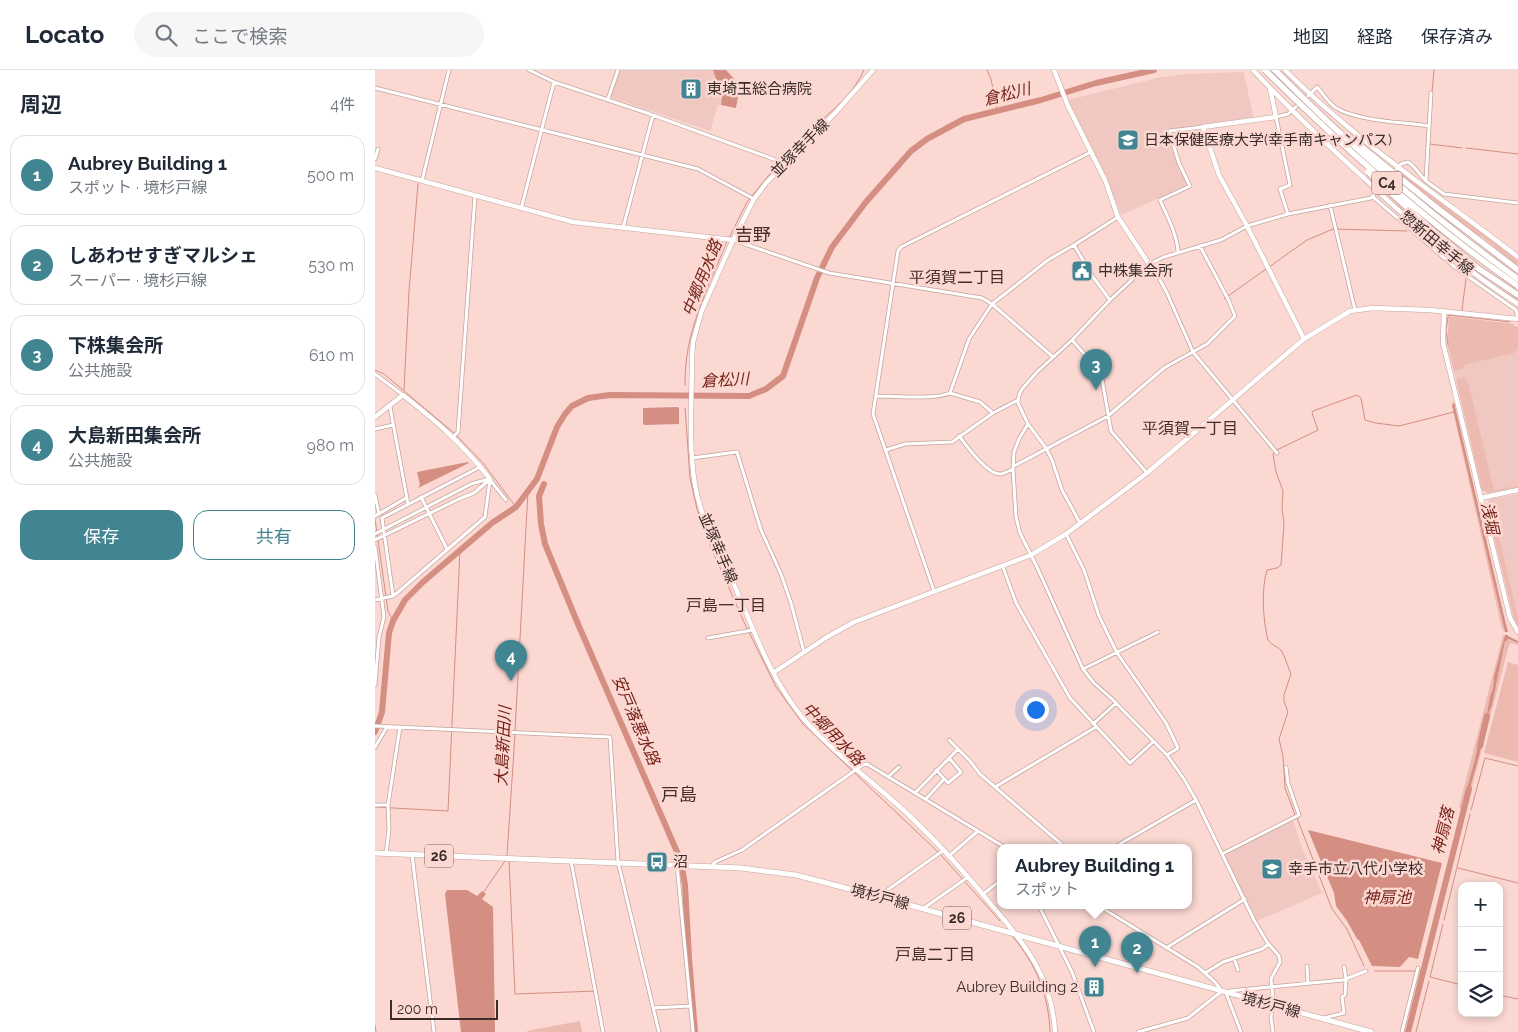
<!DOCTYPE html>
<html lang="ja">
<meta charset="utf-8">
<style>
body{margin:0;font-family:Raleway,"Noto Sans JP",sans-serif;background:#f6f6f7;color:#1f2937}
.controls{position:absolute;right:15px;bottom:15px;display:grid;overflow:hidden;border-radius:10px;box-shadow:0 2px 8px #0003}
.controls button{width:45px;height:45px;display:grid;place-items:center;padding:0;border:0;border-bottom:1px solid #e0e1e3;background:#fff;color:#1f2937;font:25px sans-serif}
.scale{position:absolute;left:15px;bottom:12px;width:108px;box-sizing:border-box;padding-left:5px;border:2px solid #392c29;border-top:0;font-size:14px;line-height:18px;white-space:nowrap;color:#392c29;-webkit-text-stroke:4px #fbd8d2;paint-order:stroke}
.you{position:absolute;left:660px;top:639px;width:18px;height:18px;margin:-12px;border:4px solid #fff;border-radius:50%;background:#1a73e8;box-shadow:0 0 0 8px #1a73e833}
.badge{display:grid;place-items:center;width:32px;height:32px;border-radius:50%;background:#408591;color:#fff;font-size:16px;font-weight:700}
.pin{position:absolute;translate:-50% -41px;filter:drop-shadow(0 1px 2px #0008)}
.pin::after{content:'';position:absolute;top:26px;width:18px;height:15px;background:inherit;clip-path:polygon(0 0,100% 0,50% 100%)}
.popup{position:absolute;left:622px;top:774px;width:195px;height:65px;box-sizing:border-box;display:grid;place-content:center;border-radius:10px;background:#fff;filter:drop-shadow(0 1px 4px #0005);font-size:16px;white-space:nowrap;color:#747a83}
.popup b{font-size:19px;color:#1f2937}
.popup::after{content:'';position:absolute;left:50%;top:100%;margin-left:-10px;border:10px solid transparent;border-top-color:#fff}
.list{margin:0;padding:0;list-style:none}
h2{display:flex;justify-content:space-between;align-items:center;height:65px;margin:0;padding:0 20px;font-size:21px}
h2 small{font-size:16px;font-weight:400;color:#747a83}
.list li{display:grid;grid-template-columns:32px 1fr auto;gap:15px;align-items:center;box-sizing:border-box;height:80px;margin:0 10px 10px;padding:0 10px;border:1px solid #e0e1e3;border-radius:15px}
.list b{display:block;font-size:19px;white-space:nowrap}
.list p{margin:0;font-size:16px;white-space:nowrap;color:#747a83}
.list em{font-size:16px;font-style:normal;color:#747a83}
.actions{display:flex;gap:10px;padding:15px 20px}
.actions a{flex:1;padding:11px 0;border:1px solid #408591;border-radius:15px;text-align:center;font-size:18px;color:#408591}
.actions .main{background:#408591;color:#fff}
.icon{flex:none;width:28px;height:28px;fill:none;stroke:currentColor;stroke-width:2;stroke-linecap:round;stroke-linejoin:round}
.map{position:relative;flex:none;width:1143px;height:962px;overflow:hidden}
header{display:flex;align-items:center;gap:30px;box-sizing:border-box;height:70px;padding:0 25px;background:#fff;border-bottom:1px solid #e0e1e3}
header strong{font-size:24px}
nav{display:flex;gap:28px;margin-inline-start:auto;font-size:18px}
.search{width:350px;height:45px;background:#f6f6f7;display:flex;align-items:center;gap:12px;box-sizing:border-box;padding:0 18px;border-radius:28px;color:#747a83;font-size:19px}
main{display:flex}
aside{flex:1;background:#fff}
.map>svg:first-child{display:block}
.built{fill:#f1c8c1}
.green{fill:#edbab1}
.water{fill:#d58e82}
.lines{fill:none;stroke-linecap:round;stroke-linejoin:round}
.stream{stroke:#d58e82;stroke-width:1}
.river{stroke:#d58e82;stroke-width:6}
.street-casing{stroke:#c5a49e;stroke-width:4.5}
.secondary-casing{stroke:#c5a49e;stroke-width:5.5}
.primary-casing{stroke:#c5a49e;stroke-width:6}
.highway-casing{stroke:#c5a49e;stroke-width:7}
.street{stroke:#fff;stroke-width:3}
.secondary{stroke:#fff;stroke-width:4.5}
.primary{stroke:#fff;stroke-width:5}
.highway{stroke:#fff;stroke-width:5.5}
.highway-bridge-casing{stroke:#c5a49e;stroke-width:7;stroke-linecap:butt}
.highway-bridge{stroke:#fff;stroke-width:5.5}
.labels{text-anchor:middle;dominant-baseline:central;stroke-width:5;stroke-linejoin:round;paint-order:stroke}
.shield{fill:#fbd8d2;stroke:#73605c;stroke-width:1}
.shield-label{font-size:14px;font-weight:bold;fill:#392c29}
.poi-label{font-size:15px;fill:#392c29;stroke:#fbd8d2;text-anchor:start}
.street-label{font-size:15px;fill:#392c29;stroke:#fbd8d2}
.water-label{font-size:16px;font-style:italic;fill:#731f16;stroke:#fbd8d2}
.neighbourhood-label{font-size:16px;fill:#462c28;stroke:#fbd8d2}
.quarter-label{font-size:18px;fill:#462c28;stroke:#fbd8d2}
</style>
<header>
<strong>Locato</strong>
<div class="search"><svg class="icon" aria-label="search" viewBox="0 0 24 24"><circle cx="10" cy="10" r="6"/><path d="M15 15l6 6"/></svg>ここで検索</div>
<nav><a>地図</a><a>経路</a><a>保存済み</a></nav>
</header>
<main>
<aside>
<h2>周辺<small>4件</small></h2>
<ul class="list">
<li><span class="badge">1</span><div><b>Aubrey Building 1</b><p>スポット · 境杉戸線</p></div><em>500 m</em></li>
<li><span class="badge">2</span><div><b>しあわせすぎマルシェ</b><p>スーパー · 境杉戸線</p></div><em>530 m</em></li>
<li><span class="badge">3</span><div><b>下株集会所</b><p>公共施設</p></div><em>610 m</em></li>
<li><span class="badge">4</span><div><b>大島新田集会所</b><p>公共施設</p></div><em>980 m</em></li>
</ul>
<div class="actions"><a class="main">保存</a><a>共有</a></div>
</aside>
<div class="map">
<svg width="1143" height="962" viewBox="0 0 1143 962">
<rect width="100%" height="100%" fill="#fbd8d2"/>
<path class="built" d="M245,0H338L347,27L346,35H343L335,61L238,28L236,26Z
M869,2L878,47L791,60L797,80L812,115L746,145L732,109L693,30L786,7L811,4Z
M1143,260V417L1113,423L1107,420L1077,293L1129,279Z
M1143,424V547L1115,429Z
M918,750L926,775L947,823L882,851L849,785Z"/>
<path class="green" d="M1024,101L1096,153L1143,191V196L1107,167L1092,159L1021,103Z
M1010,123L1074,177L1088,192L1121,216L1143,229V231C1105,208 1067,179 1035,148C1026,140 1019,131 1010,123Z
M1074,246L1139,254V256L1143,257V279L1139,283L1089,295L1087,299L1079,301L1072,274Z
M1089,307L1093,312L1119,420L1142,416L1143,417L1113,423L1107,420L1081,309Z
M1078,333L1077,335L1130,562L1127,559L1078,341Z
M1115,429L1143,547V557L1139,549L1111,436Z
M1128,565H1130L1119,606L1118,619L1115,626L1112,644L1108,652L1099,693L1086,739L1084,737Z
M1131,569L1143,573V575L1136,573L1134,575L1091,740L1089,739L1105,683L1109,655L1117,635Z
M1133,592L1143,595V692L1109,683Z
M205,951L207,962H152V961Z"/>
<path class="water" d="M338,0H351L365,15L361,38L346,35L347,27Z
M1079,332L1129,546L1133,562H1130L1077,335Z
M303,337L304,339V354L270,355L268,354V338Z
M93,392L94,393L43,418L45,415L42,402Z
M1130,565H1133V566L1143,571V573L1133,569L1130,572L1117,635L1109,655L1105,683L1089,739H1086L1099,693L1108,652L1112,644L1115,626L1118,619L1119,606Z
M933,760L1067,793L1043,889L1034,887L1025,897L997,896L984,870L982,869L972,851L961,836L959,823Z
M72,820H92L102,826L107,821L111,824L107,829L118,837L120,962H86L70,824Z"/>
<g class="lines">
<path class="stream" d="M612,0L616,9L622,40
M772,0L773,1
M1057,22L1059,0
M1055,74L1087,78
M1091,78L1143,84
M408,87C432,56 473,37 489,0
M354,168L372,132L403,94
M894,197L932,170L958,159L1032,161
M849,229L891,199
M1087,240L1091,209
M1073,274L1071,261L1073,247L1074,245L1135,252
M0,300L9,304L79,363
M310,315C309,261 333,220 352,171
M29,320L34,221L43,114
M310,338L315,408L322,439L332,468L369,552L401,617L428,654L563,782
M82,366L108,393L141,437
M0,449L13,541L18,551
M140,661L153,421
M0,737L73,741L85,480
M1096,740L1110,688L1143,696
M920,745L910,718L908,686L904,669L913,642L909,631V625L916,604C914,600 909,584 906,580C902,576 897,576 893,570C888,550 886,520 892,500L902,498L906,495L909,454L907,438L908,421L901,402L898,384L902,380L943,360L937,343L938,341L982,325L986,328L990,350L1001,353L1024,356L1079,342
M922,748L957,839L972,859L989,896
M132,785L140,665
M566,785L625,851
M134,790L140,924L222,921
M1083,798L1143,813
M108,823L130,791
M1069,850L1095,744
M1068,854L1055,907L1087,915
M210,857L226,944
M638,867C661,894 674,926 675,962
M1000,901H1040
M1045,901L1048,902
M1124,925L1143,929
M0,955L1,962
M1041,962L1054,911"/>
<path class="river" d="M169,414L164,426L166,454L170,474L203,554L306,791L310,815L314,888L320,962
M0,662L7,642L14,563L18,551L30,530L48,512L117,453L141,437L162,409L182,357L190,344L197,336L213,328L235,325L374,326L391,319L408,306L442,208L457,177L491,132L536,81L552,69L589,49L666,30L721,13L779,0
M1105,676L1112,646
M1033,962L1094,719"/>
<g class="street-casing">
<path id="street" d="M154,0L179,12L272,43L409,93
M0,18L323,99L379,129
M233,29L243,0
M929,30L942,17C949,24 952,32 961,38C983,51 1027,52 1054,56
M0,89L3,79
M1018,103L1026,94L1033,92L1037,95L1051,111L1069,124L1143,133
M1051,110L1056,23
M47,111L74,0
M998,127L1081,198L1141,240L1143,249
M955,135L980,240
M146,139L179,12
M913,144L905,119L915,115L901,47L913,44L924,34
M248,158L278,45
M358,170L454,203L607,228L617,234L677,286
M699,175L743,147
M803,182C802,164 792,146 785,130L815,116L804,93L794,61L828,57
M774,194L779,199L792,223L818,282L902,383
M697,270L726,303L736,361L772,403
M0,304L28,325
M575,323L594,269L617,234L673,190L699,175L718,207L735,230
M502,326C520,326 559,330 575,323L605,332L618,343
M15,337L33,434
M653,354L644,369L639,382L638,399L641,447L645,463L662,497L708,599L719,613L737,629L792,685L809,709L821,730L879,850L892,872L904,886L905,892L896,909L898,929L896,948L898,962
M0,359L18,355
M584,366C592,376 612,405 626,404C630,403 634,401 638,399
M78,367L83,362L100,126
M511,380L530,374L577,372L618,343L643,330
M317,388L362,382L386,460L406,504L416,533L429,582
M639,396L733,346L789,298L832,274L860,246L854,231L825,176
M115,410L131,430
M0,425L4,444
M46,427L72,479
M0,446L31,428
M705,453L687,420L677,390L671,378L653,354L643,333L644,325L647,319L662,302L697,270L735,230L774,194L789,187L846,170L872,156L913,144L996,128L1008,115
M0,464L96,414L114,409
M691,464L709,500L724,546L742,583L791,653L803,678L792,685
M0,470L84,429L99,423L114,410
M0,477L9,547L4,567L0,615
M628,497L641,533L695,628L755,693L778,672
M559,521L498,344L523,181L526,177L716,82
M18,526L7,448L105,397
M0,530L18,526L22,523L110,447L115,409
M333,568L378,560
M708,599L783,562
M718,654L741,633
M0,656L235,667L243,792L284,962
M574,670L595,691L605,704L691,778
M0,677L12,657
M561,700L573,713L586,702L574,688
M513,707L524,697
M620,717L721,657
M540,723L583,679
M551,729L569,709
M0,735H13
M738,778L821,730
M11,784L14,759L13,735L25,657
M847,784L924,745L913,713L911,697
M37,785L59,962
M574,786L603,761
M196,791L228,962
M302,795L318,962
M337,796L340,792L367,780L482,699L488,695L492,694L631,778
M608,824L626,810
M505,827L511,821L569,780
M664,836L697,902L719,962
M724,836L823,897L839,911L847,921L813,948L763,962
M549,838L593,807
M791,878L870,829
M859,888L863,900
M932,896L933,913
M830,903L848,892L887,879L894,874
M278,938L315,936
M949,948L969,943L967,927L970,925L971,909L969,897
M866,962L851,923L854,921L968,910L991,901
M1027,962L1043,898"/>
</g>
<g class="secondary-casing">
<path id="secondary" d="M498,0L461,42L391,113L379,129L358,170L327,240L318,272L317,287C317,329 313,373 320,415C326,451 346,486 361,519C380,563 396,609 427,647C459,684 501,714 536,747C566,776 594,807 620,839C653,878 677,909 680,962
M679,0L693,36L730,110L743,147L774,194
M878,0C914,38 951,74 990,109C1038,155 1087,198 1143,234
M910,0C981,71 1064,126 1143,187
M895,18L901,47L828,57L844,105L872,156L929,269
M0,98L198,152L358,170
M1069,241L1068,273L1135,548L1143,562
M0,347L28,325C62,352 88,374 115,409
M1106,428L1143,420
M398,603L452,567L479,552L656,485L691,464L772,403L929,269L975,241L998,238L1054,240L1143,249"/>
</g>
<g class="primary-casing">
<path id="primary" d="M0,783L366,798L421,805L505,827L996,962"/>
</g>
<g class="highway-casing">
<path id="highway" d="M1062,138L1143,200
M1057,160L1104,199L1143,225"/>
</g>
<use href="#street" class="street"/>
<use href="#secondary" class="secondary"/>
<use href="#primary" class="primary"/>
<use href="#highway" class="highway"/>
<g class="highway-bridge-casing">
<path id="highway-bridge" d="M890,0C969,78 1052,153 1143,216
M900,0C975,76 1056,146 1143,209
M973,66L1062,138
M993,102L1057,160"/>
</g>
<use href="#highway-bridge" class="highway-bridge"/>
</g>
<defs>
<g id="building-square" transform="scale(1.125)"><rect x="-9" y="-9" width="18" height="18" rx="4" fill="#408591" stroke="#fbd8d2"/><path d="M-4-6H4V6H1V3H-1V6H-4ZM-2.5-4.3h1.7v1.8h-1.7ZM.8-4.3h1.7v1.8H.8ZM-2.5-1h1.7V.8h-1.7ZM.8-1h1.7V.8H.8Z" fill="#fff"/></g>
<g id="school-square" transform="scale(1.125)"><rect x="-9" y="-9" width="18" height="18" rx="4" fill="#408591" stroke="#fbd8d2"/><path d="M0-5L7-2L0 1L-7-2ZM-4 1L0 2.5L4 1V4Q0 6-4 4Z" fill="#fff"/></g>
<g id="civic-square" transform="scale(1.125)"><rect x="-9" y="-9" width="18" height="18" rx="4" fill="#408591" stroke="#fbd8d2"/><path d="M-.6-6.5H3V-4.5H.6V-3L4-1V1h2V6H-6V1h2V-1L-.6-3ZM-1.2 2.5V6h2.4V2.5Z" fill="#fff"/></g>
<g id="bus-square" transform="scale(1.125)"><rect x="-9" y="-9" width="18" height="18" rx="4" fill="#408591" stroke="#fbd8d2"/><path d="M-5-6H5V4H4V6H2V4H-2V6H-4V4H-5ZM-3.5-4V0h7V-4ZM-3.5 1.2v1.5H-2V1.2ZM2 1.2v1.5H3.5V1.2Z" fill="#fff"/></g>
</defs>
<g fill-rule="evenodd">
<use href="#building-square" x="316" y="19"/>
<use href="#school-square" x="753" y="70"/>
<use href="#civic-square" x="707" y="201"/>
<use href="#bus-square" x="282" y="792"/>
<use href="#school-square" x="897" y="799"/>
<use href="#building-square" x="719" y="917"/>
</g>
<g class="labels">
<g class="shield">
<rect x="997" y="101.5" width="30" height="23" rx="4"/>
<rect x="50" y="774.5" width="28" height="23" rx="4"/>
<rect x="568" y="836.5" width="28" height="23" rx="4"/>
</g>
<g class="shield-label">
<text x="1012" y="113">C4</text>
<text x="64" y="786">26</text>
<text x="582" y="848">26</text>
</g>
<g class="poi-label">
<text x="332" y="19">東埼玉総合病院</text>
<text x="769" y="70">日本保健医療大学(幸手南キャンパス)</text>
<text x="723" y="201">中株集会所</text>
<text x="298" y="792">沼</text>
<text x="913" y="799">幸手市立八代小学校</text>
<text x="703" y="917" text-anchor="end">Aubrey Building 2</text>
</g>
<g class="street-label">
<text transform="translate(425 78) rotate(-45)">並塚幸手線</text>
<text transform="translate(1062 173) rotate(40)">惣新田幸手線</text>
<text transform="translate(343 478) rotate(67)">並塚幸手線</text>
<text transform="translate(505 827) rotate(15)">境杉戸線</text>
<text transform="translate(896 935) rotate(15)">境杉戸線</text>
</g>
<g class="water-label">
<text transform="translate(632 24) rotate(-14)">倉松川</text>
<text transform="translate(327 208) rotate(-68)">中郷用水路</text>
<text transform="translate(350 310) rotate(-3)">倉松川</text>
<text transform="translate(1115 448) rotate(78)">浅堀</text>
<text transform="translate(261 650) rotate(67)">安戸落悪水路</text>
<text transform="translate(458 664) rotate(46)">中郷用水路</text>
<text transform="translate(128 676) rotate(-87)">大島新田川</text>
<text transform="translate(1068 761) rotate(-76)">神扇落</text>
<text x="1012" y="827">神扇池</text>
</g>
<g class="neighbourhood-label">
<text x="582" y="207">平須賀二丁目</text>
<text x="815" y="358">平須賀一丁目</text>
<text x="351" y="535">戸島一丁目</text>
<text x="560" y="884">戸島二丁目</text>
</g>
<g class="quarter-label">
<text x="378" y="164">吉野</text>
<text x="304" y="724">戸島</text>
</g>
</g>
</svg>
<div class="controls">
<button>+</button>
<button>−</button>
<button><svg class="icon" aria-label="layers" viewBox="0 0 24 24"><path d="M12 4l9 5-9 5-9-5zM3 14l9 5 9-5"/></svg></button>
</div>
<div class="scale">200 m</div>
<div class="you"></div>
<div class="pin badge" style="left:720px;top:897px">1</div>
<div class="popup"><b>Aubrey Building 1</b>スポット</div>
<div class="pin badge" style="left:762px;top:903px">2</div>
<div class="pin badge" style="left:721px;top:320px">3</div>
<div class="pin badge" style="left:136px;top:611px">4</div>
</div>
</main>
